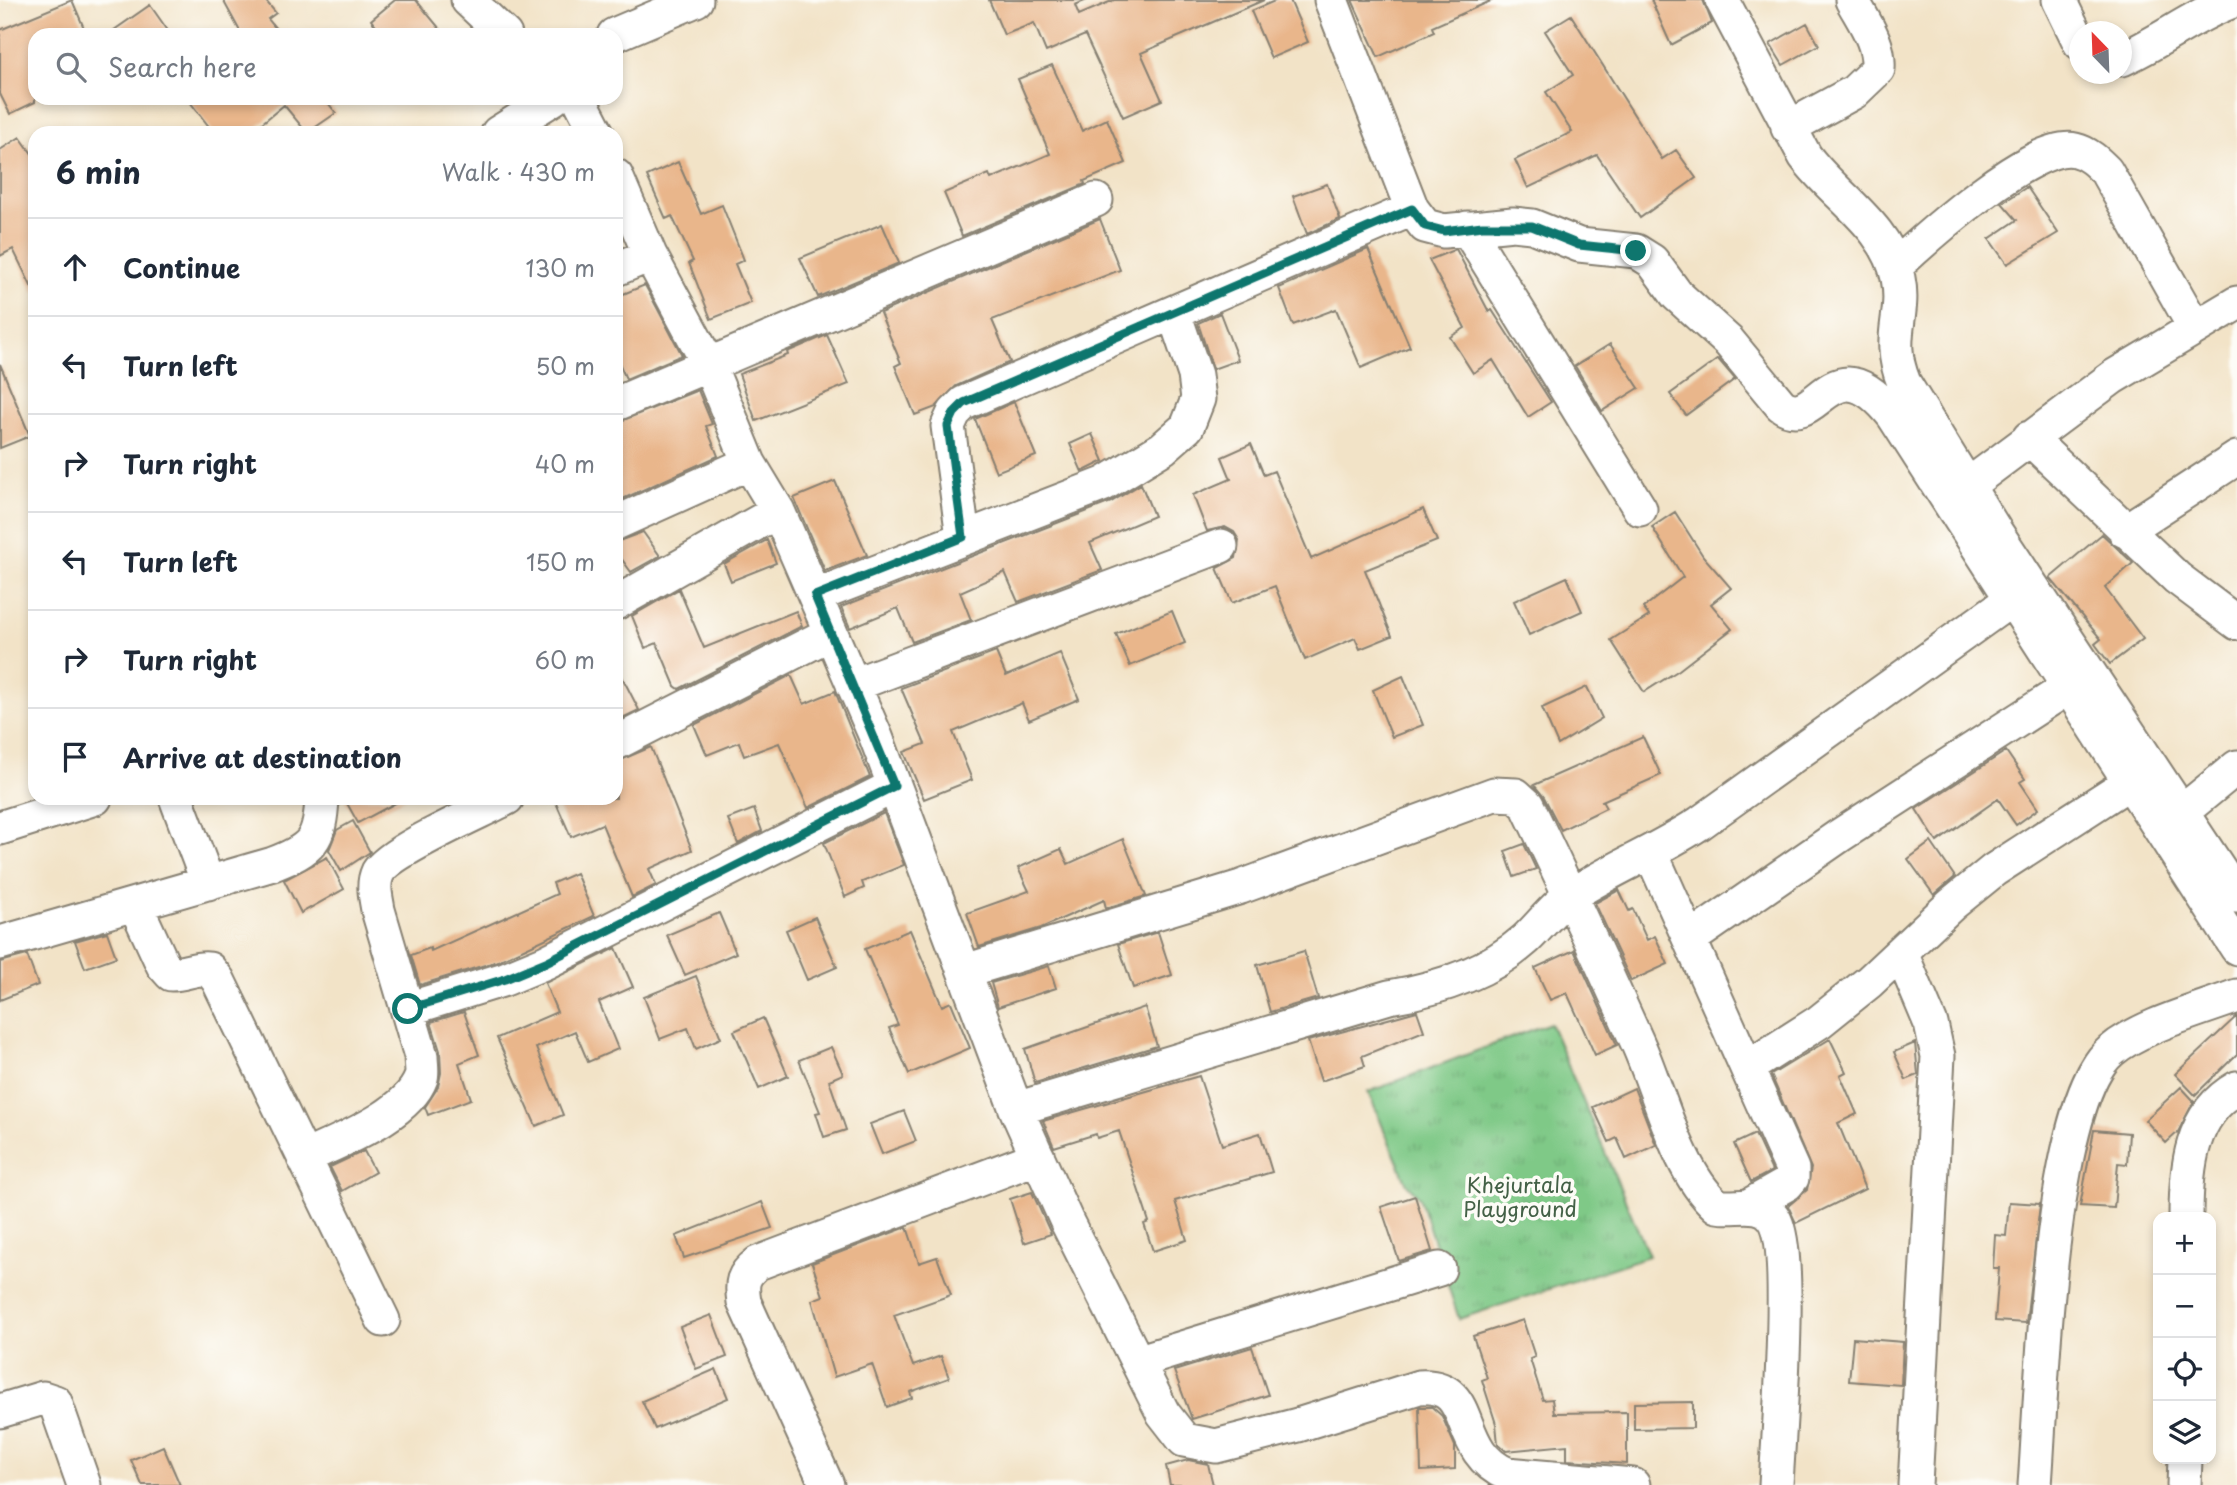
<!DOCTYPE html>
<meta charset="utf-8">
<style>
body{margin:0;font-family:"Playpen Sans",sans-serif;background:#f6f6f7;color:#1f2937}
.controls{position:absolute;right:21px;bottom:21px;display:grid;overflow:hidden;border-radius:14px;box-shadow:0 4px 10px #0003}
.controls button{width:63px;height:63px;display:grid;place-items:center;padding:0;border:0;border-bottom:2px solid #e0e1e3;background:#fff;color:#1f2937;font:35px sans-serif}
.compass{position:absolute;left:2069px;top:21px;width:63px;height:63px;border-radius:50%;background:#fff;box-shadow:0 4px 10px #0003;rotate:337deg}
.stop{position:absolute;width:21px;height:21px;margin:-16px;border:5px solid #0f766e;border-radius:50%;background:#fff}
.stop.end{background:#0f766e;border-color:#fff;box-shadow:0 2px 7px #0008}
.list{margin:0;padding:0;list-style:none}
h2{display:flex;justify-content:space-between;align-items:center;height:91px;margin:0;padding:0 28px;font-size:30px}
h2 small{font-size:23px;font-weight:400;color:#747a83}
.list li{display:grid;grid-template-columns:46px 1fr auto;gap:21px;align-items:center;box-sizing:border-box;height:98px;padding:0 28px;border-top:2px solid #e0e1e3}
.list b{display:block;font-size:26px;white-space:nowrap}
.list em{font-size:23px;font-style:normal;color:#747a83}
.icon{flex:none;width:38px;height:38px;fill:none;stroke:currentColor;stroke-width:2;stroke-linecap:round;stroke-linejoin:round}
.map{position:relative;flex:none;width:2237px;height:1485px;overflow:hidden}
.search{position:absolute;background:#fff;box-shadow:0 4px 10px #0003;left:28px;top:28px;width:595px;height:77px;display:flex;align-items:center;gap:18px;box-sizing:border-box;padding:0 24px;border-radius:21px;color:#747a83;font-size:26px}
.panel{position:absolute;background:#fff;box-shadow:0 4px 10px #0003;left:28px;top:126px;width:595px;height:679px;border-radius:21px}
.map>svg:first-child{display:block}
.park{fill:url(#park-tufts);stroke:#4e7252;stroke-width:2}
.building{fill:#e9b68b}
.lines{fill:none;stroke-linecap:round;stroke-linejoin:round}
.minor-casing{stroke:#878072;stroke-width:37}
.minor{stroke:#fff;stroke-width:33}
.route{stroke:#0f766e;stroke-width:9}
.labels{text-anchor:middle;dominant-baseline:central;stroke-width:7;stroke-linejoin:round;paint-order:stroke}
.park-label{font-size:21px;fill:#446147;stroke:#fdfcf7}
</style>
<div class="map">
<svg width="2237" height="1485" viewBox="0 0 2237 1485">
<defs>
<pattern id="park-tufts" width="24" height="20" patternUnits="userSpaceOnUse" patternTransform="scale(1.75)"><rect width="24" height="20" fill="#7fc987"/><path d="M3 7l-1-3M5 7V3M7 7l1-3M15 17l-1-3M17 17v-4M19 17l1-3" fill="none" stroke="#6dac74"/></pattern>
</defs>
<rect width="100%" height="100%" fill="#fdfcf7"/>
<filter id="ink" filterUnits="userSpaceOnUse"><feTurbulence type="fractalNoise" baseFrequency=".0143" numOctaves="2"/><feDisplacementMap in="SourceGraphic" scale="14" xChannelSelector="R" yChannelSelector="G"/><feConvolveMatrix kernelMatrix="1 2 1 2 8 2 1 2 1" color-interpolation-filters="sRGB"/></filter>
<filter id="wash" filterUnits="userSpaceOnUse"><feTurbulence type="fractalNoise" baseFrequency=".00686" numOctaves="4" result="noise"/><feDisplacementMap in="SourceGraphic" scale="28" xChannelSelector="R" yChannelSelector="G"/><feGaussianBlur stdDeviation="1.57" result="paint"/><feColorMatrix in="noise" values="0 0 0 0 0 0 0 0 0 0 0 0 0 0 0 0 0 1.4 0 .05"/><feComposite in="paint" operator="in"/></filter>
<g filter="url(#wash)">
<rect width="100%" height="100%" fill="#f2e3c7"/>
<path class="park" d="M1550,1023L1649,1256L1459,1319L1419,1197L1407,1184L1368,1092Z"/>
<g id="blocks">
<path class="building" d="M72,0L87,35H35V102L10,114L0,94V30Z
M223,0H265L276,13L268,19L281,35H242Z
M395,0H416L445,35H383L371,20Z
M989,0H1087L1075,5L1079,15L1114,0H1264L1141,53L1162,100L1123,117L1085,35L1046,52L1034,23L1004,35Z
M1277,0H1290L1308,42L1271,58L1251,11Z
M1352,0H1493L1432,27L1434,32L1378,57Z
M1651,0H1703L1712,23L1671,45Z
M150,5L171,35H107Z
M1571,15L1662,159L1676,150L1696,178L1640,218L1597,155L1528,188L1515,160L1572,132L1546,92L1573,75L1545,31Z
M1807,23L1819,45L1783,65L1770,44Z
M1052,65L1082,131L1107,119L1126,163L1084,181L1085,184L962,236L944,193L989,174L991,179L1050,154L1018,79Z
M187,98H324L336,113L307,133L284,105L250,133H214Z
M20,137L35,158V294L13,249L0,256V150Z
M678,162L701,214L722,205L744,260L735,264L751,303L711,319L689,263L693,261L672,216L666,219L647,176Z
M1327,184L1340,219L1307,234L1293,196Z
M2027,187L2058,233L2007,264L1989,239L2017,220L2002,203Z
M1100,219L1120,270L992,320L1010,362L956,386L936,407L915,415L895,366L901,363L880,313Z
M882,224L899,263L818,297L800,258Z
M1368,249L1410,347L1361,368L1336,309L1293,325L1279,288Z
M1456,249L1489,312L1492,310L1551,402L1528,417L1493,360L1473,373L1450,337L1465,328L1429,260Z
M645,285L682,355L626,379L616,356V297Z
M1220,313L1238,360L1213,369L1198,323Z
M827,335L849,384L756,421L739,374L788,355L787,352Z
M1610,344L1639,388L1602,411L1575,366Z
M1718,359L1735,379L1686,415L1670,394Z
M0,364L30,436L0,448Z
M698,390L712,424L706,426L718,456L616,502V423Z
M1014,402L1036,456L996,472L975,419Z
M1092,434L1104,461L1082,472L1070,444Z
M1251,444L1264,475L1274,471L1311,559L1423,509L1437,541L1365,570L1392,636L1360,649L1355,638L1305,660L1275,586L1232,603L1217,568L1236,558L1239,540L1234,532L1225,527L1207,531L1193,495L1231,479L1222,457Z
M835,481L867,555L825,571L794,498Z
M1141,484L1154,516L1090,543L1102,570L1018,602L1005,572L960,592L971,620L912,642L898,608L850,628L841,607L1111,502Z
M1675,512L1703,556L1731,588L1711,604L1732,629L1679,670L1644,692L1611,640L1649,616L1643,608L1683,577L1652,527Z
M643,532L660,556L631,572L616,551V542Z
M2102,534L2133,563L2105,588L2143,639L2110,664L2095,644L2101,639L2050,578Z
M767,540L776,563L731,581L724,564Z
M1567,577L1582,611L1529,635L1514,601Z
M679,589L704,648L796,611L802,626L679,689L675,686L657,643L645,648L632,616Z
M1172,611L1185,643L1130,666L1116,634Z
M996,652L1006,676L1060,653L1079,699L1029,720L1022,703L953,732L972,780L924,799L904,752L925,744L901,688Z
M616,665L639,710L616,721Z
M791,675L804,704L835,691L870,777L808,808L779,743L744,756L739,742L707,755L694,725Z
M1403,676L1423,725L1392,737L1373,690Z
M1587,687L1602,718L1558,745L1542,708Z
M1643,737L1661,775L1602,801L1606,808L1561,830L1544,797L1534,785Z
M651,747L692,850L649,869L656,885L632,897L602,824L571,837L554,798H616V762Z
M2006,751L2025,779L2020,782L2038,809L2016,825L1998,799L1937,842L1916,809Z
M344,798H405L358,823Z
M754,809L762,831L738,844L728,819Z
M884,813L904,865L862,882L864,888L845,897L824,843Z
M353,821L370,852L341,871L329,850L337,830Z
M1123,839L1146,896L1106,908L1104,900L1041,928L979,947L967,913L1029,891L1018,868L1061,849L1068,864Z
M1931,842L1955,877L1934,895L1908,859Z
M1524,844L1536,869L1514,877L1505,851Z
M327,857L344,889L301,913L284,880Z
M576,873L594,916L498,961L420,985L411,955L430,948L431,951L557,894L553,883Z
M1619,890L1629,911L1633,909L1647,940L1655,936L1668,964L1631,981L1595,903Z
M719,913L736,953L685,975L667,935Z
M815,917L837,967L807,980L786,930Z
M910,930L942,1006L951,1002L970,1048L909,1074L889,1028L898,1025L865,949Z
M107,932L116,957L85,968L75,941Z
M1158,932L1172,975L1133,988L1118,944Z
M616,948L633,987L599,1002L618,1049L588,1062L575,1031L536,1048L563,1115L536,1126L497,1038L557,1012L545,983Z
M1574,950L1617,1045L1595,1055L1567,993L1550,1000L1535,968Z
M1304,951L1318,998L1270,1012L1257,965Z
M27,955L38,985L0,1000V962Z
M1049,966L1056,988L998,1007L991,983Z
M696,976L721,1038L696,1049L688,1028L660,1039L644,997Z
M1145,1007L1157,1046L1035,1083L1025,1049Z
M1417,1011L1424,1031L1362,1056L1365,1066L1321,1081L1308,1041Z
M464,1012L479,1055L459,1063L471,1099L428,1115L425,1107L438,1087L441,1073L440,1051L431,1022Z
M2237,1016V1054L2195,1095L2175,1074Z
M763,1018L788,1076L759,1089L734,1031Z
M1830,1039L1846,1072L1840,1075L1857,1114L1838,1123L1865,1189L1796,1223L1788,1206L1807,1190L1811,1168L1771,1075Z
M1915,1043L1918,1075L1906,1080L1894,1052Z
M831,1047L843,1074L829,1080L846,1130L824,1137L816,1113L820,1112L799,1060Z
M1199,1076L1222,1145L1260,1133L1272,1172L1175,1201L1187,1240L1153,1251L1144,1224L1149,1222L1119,1131L1097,1138L1096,1134L1054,1147L1043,1121Z
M2181,1087L2194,1101L2178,1132L2166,1143L2145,1120Z
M1634,1088L1656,1145L1626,1159L1617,1138L1609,1142L1593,1107Z
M904,1111L916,1141L882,1154L870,1124Z
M2094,1130L2129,1133L2127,1164L2118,1163L2114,1208L2080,1206Z
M1755,1134L1772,1171L1751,1182L1734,1144Z
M364,1151L375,1172L342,1191L330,1167Z
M1032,1192L1051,1234L1024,1243L1010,1199Z
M1415,1196L1432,1251L1399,1261L1381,1207Z
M762,1202L772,1228L684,1258L676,1236Z
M2009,1202L2040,1204L2026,1323L1995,1321L1999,1268H1993L1995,1235L2006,1236Z
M907,1227L919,1263L937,1257L951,1295L894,1315L913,1366L941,1356L949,1378L910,1392L912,1398L887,1407L872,1364L834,1377L812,1300L823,1296L812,1263Z
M711,1315L727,1357L696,1369L680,1327Z
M1523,1320L1535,1357L1530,1359L1543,1400L1552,1399L1554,1413L1627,1412V1464L1567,1460V1445L1506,1451L1498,1444L1496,1424L1482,1380L1487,1378L1473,1336Z
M1853,1338L1903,1342L1901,1385L1849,1381Z
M1252,1347L1268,1395L1192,1419L1174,1371Z
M716,1369L728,1398L655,1429L642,1401Z
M1693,1402V1428L1634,1429V1403Z
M1419,1407H1432L1442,1416L1455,1446V1469L1421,1471Z
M163,1446L180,1485H142L131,1460Z
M1188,1460L1208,1464L1213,1485H1170L1166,1466Z"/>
</g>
</g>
<g filter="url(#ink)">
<use href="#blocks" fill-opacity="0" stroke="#878072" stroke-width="2"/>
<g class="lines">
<g class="minor-casing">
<path id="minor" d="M468,0L505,35
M1331,0L1412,209L1425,226L1444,231L1513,224L1532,226L1579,245L1636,251L1652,261L1677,295L1729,342L1781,405C1819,432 1830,338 1893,415L2237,948
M1722,0L1805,156C1835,197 1887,225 1898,278C1906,317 1885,337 1904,383L1996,532L2237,896
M2059,0L2080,43
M614,35L696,0
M2122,59C2161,42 2195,14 2236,0
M579,98L597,133
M1788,128L1854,92L1878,69C1880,43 1864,22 1852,0
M498,133L554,98
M616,176L650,255L709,365L749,463L778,511L876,737L1016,1109L1067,1222L1163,1413L1184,1440L1216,1446L1298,1425L1419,1387C1479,1383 1451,1450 1507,1474L1633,1485
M1467,228L1640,509
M1895,267C1925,239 2034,140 2075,150C2088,153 2097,162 2106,171L2195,328
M616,269L650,255
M616,404L1096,200
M2029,438L2177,578L2237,623
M1967,486L2113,377L2237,303
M616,523L749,463
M2125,531L2237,458
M963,537L948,426L954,413L964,403L1412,209
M815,596L1104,484L1163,448L1187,427L1198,399L1195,375L1174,313
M616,603L778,511
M853,685L1221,546
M616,743L831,633
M176,798L208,883
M2182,812L2237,767
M0,828L95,798
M1651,853L1792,1169V1178L1787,1184L1748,1206
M135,904L163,965L171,974C185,974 196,967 209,969L218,980L383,1320
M1690,939L1839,836L2069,687
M0,943L273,864C312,849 320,841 322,798
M1901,953L1931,1024L1938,1056L1915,1485
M965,971L1241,887L1494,794L1516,795L1527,805C1565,884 1602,964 1638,1044C1660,1093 1677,1171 1717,1206C1736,1210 1759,1199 1773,1217C1795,1246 1778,1440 1776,1485
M408,1009L505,979L546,962L894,786
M1747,1068L1819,1022L1869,982L1951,905L1994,870L2130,782
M1016,1109L1389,997C1438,989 1488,973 1526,939C1541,925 1555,905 1573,894C1614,868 1659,850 1700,823L2012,599
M304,1158C338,1141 407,1116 421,1078C423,1072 421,1063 421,1056L378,910C376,897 372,885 378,872C391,850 481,812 507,798
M2186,1217C2186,1169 2190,1114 2237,1088
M1140,1361L1439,1269
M0,1411L43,1398L55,1402L84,1485
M827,1485L744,1302C741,1283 742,1275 758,1263L1038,1157
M2035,1485C2042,1396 2048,1105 2111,1051C2140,1026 2200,1010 2237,996
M2184,1485L2185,1459"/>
</g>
<use href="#minor" class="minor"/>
</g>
</g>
<g class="lines" filter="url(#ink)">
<path class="route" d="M408,1009L505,979L546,962L894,786L815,596L963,537L948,426L954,413L964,403L1412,209L1425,226L1444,231L1482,226H1532L1579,245L1636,251"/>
</g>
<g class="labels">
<g class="park-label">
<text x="1520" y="1184">Khejurtala<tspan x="1520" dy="24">Playground</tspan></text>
</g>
</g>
</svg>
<div class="controls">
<button>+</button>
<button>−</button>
<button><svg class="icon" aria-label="locate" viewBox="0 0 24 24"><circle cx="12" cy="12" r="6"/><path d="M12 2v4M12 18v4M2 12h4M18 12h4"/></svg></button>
<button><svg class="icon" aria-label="layers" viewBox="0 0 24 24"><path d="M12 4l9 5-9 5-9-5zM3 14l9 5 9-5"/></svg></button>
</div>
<svg class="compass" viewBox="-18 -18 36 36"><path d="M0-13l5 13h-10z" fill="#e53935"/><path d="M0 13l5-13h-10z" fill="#747a83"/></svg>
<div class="stop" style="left:408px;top:1009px"></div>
<div class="stop end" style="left:1636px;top:251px"></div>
<div class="search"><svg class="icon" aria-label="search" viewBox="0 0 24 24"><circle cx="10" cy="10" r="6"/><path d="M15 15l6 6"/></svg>Search here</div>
<section class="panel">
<h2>6 min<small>Walk · 430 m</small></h2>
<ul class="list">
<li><svg class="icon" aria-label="ahead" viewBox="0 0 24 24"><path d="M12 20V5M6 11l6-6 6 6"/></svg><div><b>Continue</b></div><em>130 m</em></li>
<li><svg class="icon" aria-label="left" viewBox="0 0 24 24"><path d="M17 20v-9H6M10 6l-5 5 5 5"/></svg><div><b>Turn left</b></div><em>50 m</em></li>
<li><svg class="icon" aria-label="right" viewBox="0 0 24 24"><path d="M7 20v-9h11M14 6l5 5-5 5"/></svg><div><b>Turn right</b></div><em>40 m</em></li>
<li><svg class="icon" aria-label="left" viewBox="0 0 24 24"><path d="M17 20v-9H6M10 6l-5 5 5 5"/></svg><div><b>Turn left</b></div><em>150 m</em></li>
<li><svg class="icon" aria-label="right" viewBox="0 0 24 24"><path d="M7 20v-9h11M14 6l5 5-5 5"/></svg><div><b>Turn right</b></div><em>60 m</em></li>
<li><svg class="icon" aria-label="arrive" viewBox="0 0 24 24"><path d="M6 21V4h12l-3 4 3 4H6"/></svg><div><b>Arrive at destination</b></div></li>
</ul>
</section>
</div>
